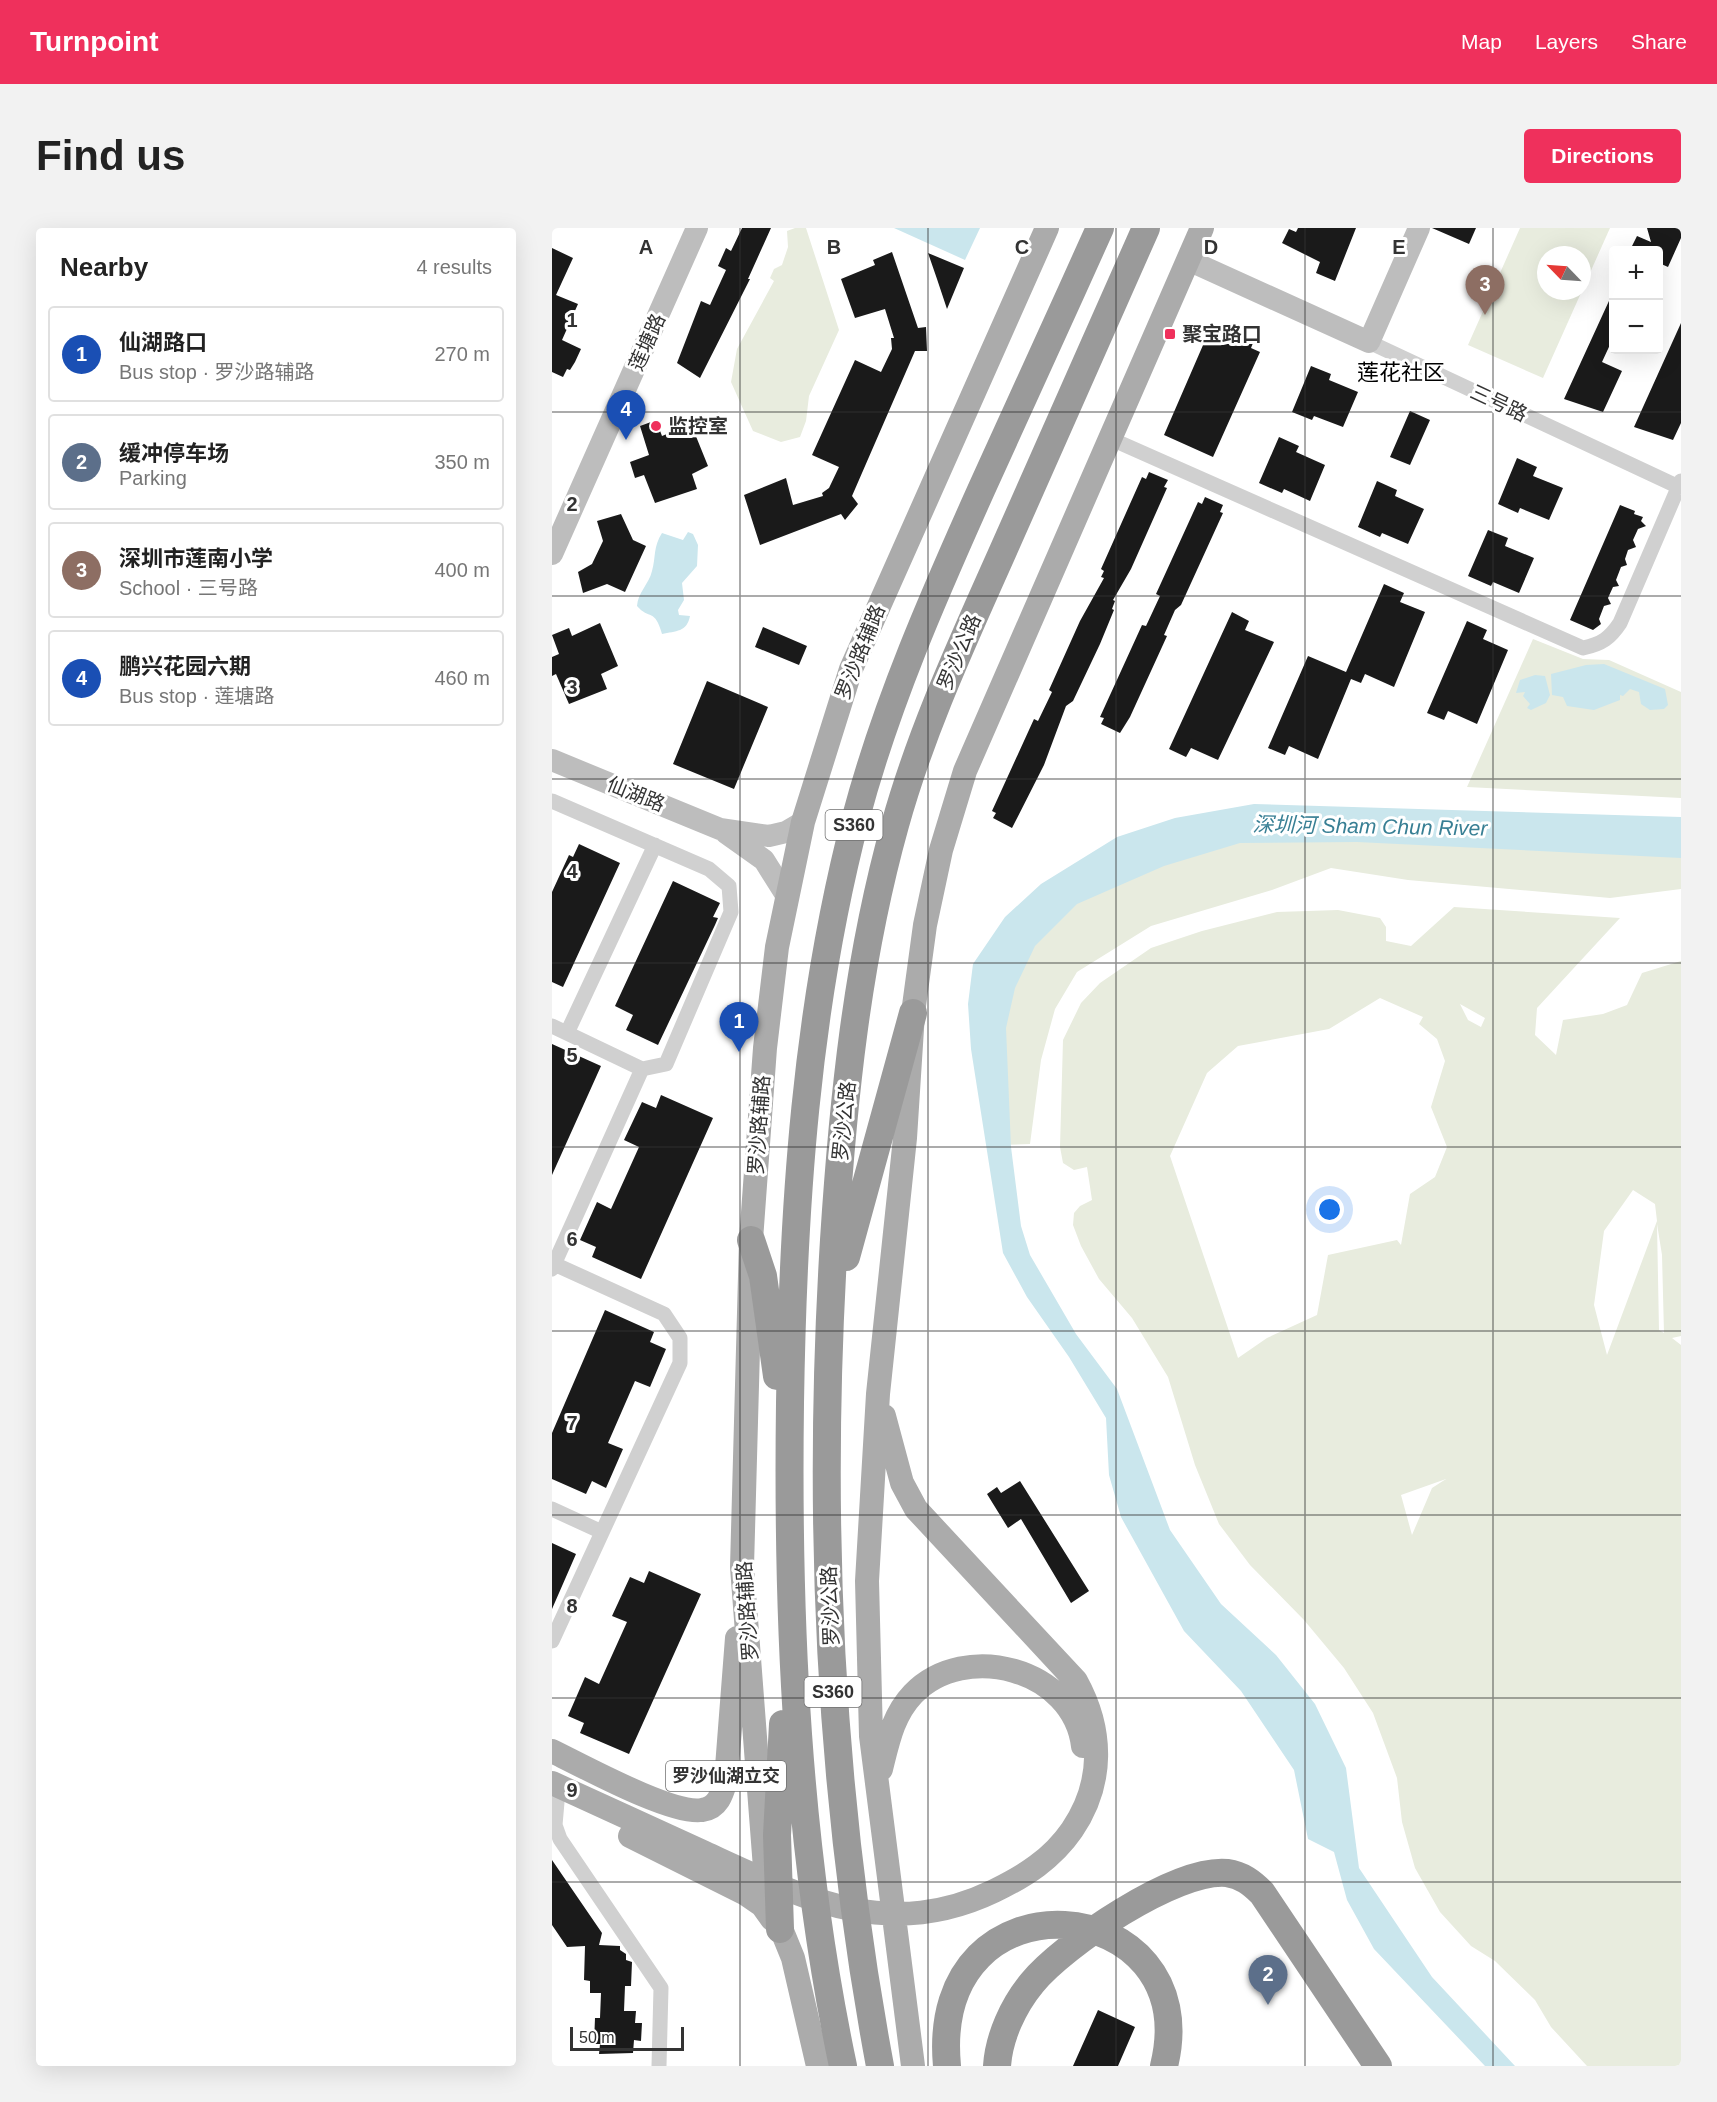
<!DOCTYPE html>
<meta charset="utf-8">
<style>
body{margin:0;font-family:Arial,"Noto Sans SC",sans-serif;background:#f2f2f2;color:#222}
.controls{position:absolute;right:18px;top:18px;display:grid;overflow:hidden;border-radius:6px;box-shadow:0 6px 24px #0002}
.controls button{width:54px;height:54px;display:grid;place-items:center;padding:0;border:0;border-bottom:2px solid #e0e0e0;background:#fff;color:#222;font:30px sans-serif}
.compass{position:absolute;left:985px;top:18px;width:54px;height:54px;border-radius:50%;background:#fff;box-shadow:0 6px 24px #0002;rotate:295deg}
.scale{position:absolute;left:18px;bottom:15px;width:114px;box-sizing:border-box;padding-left:6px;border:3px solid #333;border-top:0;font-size:16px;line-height:21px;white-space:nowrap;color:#333;-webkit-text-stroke:4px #fff;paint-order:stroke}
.you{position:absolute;left:778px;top:982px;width:21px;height:21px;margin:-15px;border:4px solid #fff;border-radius:50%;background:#1a73e8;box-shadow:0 0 0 9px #1a73e833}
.badge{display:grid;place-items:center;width:39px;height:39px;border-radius:50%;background:#ef305c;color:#fff;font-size:20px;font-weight:700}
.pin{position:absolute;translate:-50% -50px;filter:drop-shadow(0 2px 3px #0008)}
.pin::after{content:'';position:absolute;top:32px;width:21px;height:18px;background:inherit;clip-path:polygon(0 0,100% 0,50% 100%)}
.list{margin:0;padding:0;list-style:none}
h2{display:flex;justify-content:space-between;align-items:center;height:78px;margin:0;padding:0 24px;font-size:26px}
h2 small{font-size:20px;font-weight:400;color:#767676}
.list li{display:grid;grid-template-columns:39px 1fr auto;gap:18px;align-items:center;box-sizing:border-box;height:96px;margin:0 12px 12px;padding:0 12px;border:2px solid #e0e0e0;border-radius:6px}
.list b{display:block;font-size:22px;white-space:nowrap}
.list p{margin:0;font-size:20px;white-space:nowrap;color:#767676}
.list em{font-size:20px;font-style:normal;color:#767676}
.map{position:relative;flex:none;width:1129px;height:1838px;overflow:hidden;border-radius:6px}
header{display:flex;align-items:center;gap:36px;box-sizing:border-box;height:84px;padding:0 30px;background:#ef305c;color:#fff}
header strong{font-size:28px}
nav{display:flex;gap:33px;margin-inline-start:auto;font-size:21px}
.intro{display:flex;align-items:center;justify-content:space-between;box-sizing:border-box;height:144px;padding:0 36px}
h1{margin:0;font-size:42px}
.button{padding:15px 27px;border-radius:6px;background:#ef305c;color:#fff;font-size:21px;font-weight:700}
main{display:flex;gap:36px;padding:0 36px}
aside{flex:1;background:#fff;border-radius:6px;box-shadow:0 6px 24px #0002}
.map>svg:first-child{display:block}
.green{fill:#e8ecde;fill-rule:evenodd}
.water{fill:#cae6ed}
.building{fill:#1a1a1a}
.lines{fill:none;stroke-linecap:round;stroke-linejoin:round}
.street{stroke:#d0d0d0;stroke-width:15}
.secondary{stroke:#bdbdbd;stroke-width:22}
.primary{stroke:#ababab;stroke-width:24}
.highway{stroke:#9a9a9a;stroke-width:28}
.grid{fill:none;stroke:#333;stroke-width:1.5;stroke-opacity:0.55}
.poi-dot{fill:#ef305c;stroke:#fff;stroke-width:2}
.labels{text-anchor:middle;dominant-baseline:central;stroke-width:6;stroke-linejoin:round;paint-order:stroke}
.shield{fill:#fff;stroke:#707070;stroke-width:1.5}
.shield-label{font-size:18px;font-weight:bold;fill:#333}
.poi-label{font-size:20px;font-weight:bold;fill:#333;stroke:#fff;text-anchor:start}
.street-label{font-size:20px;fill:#333;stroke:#fff}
.water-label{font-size:21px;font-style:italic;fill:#387f94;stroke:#fff}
.quarter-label{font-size:22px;fill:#000;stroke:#fff}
.grid-label{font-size:20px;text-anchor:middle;font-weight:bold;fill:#333;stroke:#fff;stroke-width:6;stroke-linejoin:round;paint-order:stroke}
</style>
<header>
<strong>Turnpoint</strong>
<nav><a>Map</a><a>Layers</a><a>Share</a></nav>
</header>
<div class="intro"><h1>Find us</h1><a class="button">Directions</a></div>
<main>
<aside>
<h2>Nearby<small>4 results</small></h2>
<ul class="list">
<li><span class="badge" style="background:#1a4fb4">1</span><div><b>仙湖路口</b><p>Bus stop · 罗沙路辅路</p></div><em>270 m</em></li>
<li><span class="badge" style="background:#5c6f8a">2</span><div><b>缓冲停车场</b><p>Parking</p></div><em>350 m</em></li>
<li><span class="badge" style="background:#8d6e63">3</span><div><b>深圳市莲南小学</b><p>School · 三号路</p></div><em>400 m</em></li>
<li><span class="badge" style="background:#1a4fb4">4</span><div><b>鹏兴花园六期</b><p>Bus stop · 莲塘路</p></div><em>460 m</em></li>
</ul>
</aside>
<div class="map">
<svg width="1129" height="1838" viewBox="0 0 1129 1838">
<rect width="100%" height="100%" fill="#fff"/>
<path class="green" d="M243,0H254L287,102L257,168L254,193L248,209L229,214L201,203L179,154L185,121L222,53L218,50L222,41L230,37L236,19L235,3Z
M968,0H1058L991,150L916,117ZM994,27H1030V63H994Z
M981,411L1031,431L1057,432L1129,464V570L915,559Z
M683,596L1129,615V661L1058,670L856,652L779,640L720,662L599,698L525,744L503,781L489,832L478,916L447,917V724L516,659Z
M902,679L1068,690L985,780L983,807L1004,827L1011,792L1051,786L1075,777L1090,745L1129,733V1108L1120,1110L1129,1117V1838H1035L999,1799L983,1772L943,1733L919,1718L888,1684L863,1640L850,1594L845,1550L821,1485L792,1440L752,1392L698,1337L667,1296L643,1237L616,1149L580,1090L547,1051L529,1018L521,997L522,985L528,978L540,972L535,939L522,942L511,935L508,919L511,812L529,775L548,755L599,720L650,703L725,684L786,682L828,690L834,699V713L859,718ZM828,770L871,789L867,796L885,811L893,833L879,879L895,919L883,949L858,966L849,1017L845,1012L776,1027L765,1087L715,1110L686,1130L618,928L655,845L686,818L777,801ZM908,776L933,790L929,799L916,792ZM1081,962L1103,976L1105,993L1055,1127L1042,1077L1052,1003ZM1105,996L1110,1027L1112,1105L1107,1102ZM894,1251L880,1260L860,1307L849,1267Z"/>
<path class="water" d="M342,0H428L413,32Z
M136,304L141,306L146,317L145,338L130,355L132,372L126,382L127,387L138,388C135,404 124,403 110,406C103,380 97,392 85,378C86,364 97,356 100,343C104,329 101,319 110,305L131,312Z
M1052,436L1113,461L1116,477L1112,481L1098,482L1089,476L1087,464L1078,461L1071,468L1068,467V472L1042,482L1015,478L1011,469L1000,467L999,446L1034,437Z
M983,447L993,448L998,467L994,475L979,482L975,480L978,476L971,468L973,464L964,465L968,452Z
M702,576L1129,589V630L805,614L688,615L612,638L525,676L483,718L463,760L454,800L459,919L469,998L478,1027L524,1106L565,1161L618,1302L669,1376L724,1427L763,1476L794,1540L807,1640L880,1749L963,1838H933L822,1721L795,1672L782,1624L756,1611L742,1542L689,1463L632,1403L569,1289L557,1247L554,1190L517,1129L475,1069L451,1025L419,821L416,776L421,736L453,689L489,656L565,609L623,590Z"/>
<path class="building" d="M190,0H219L196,51H198L148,150L125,135L149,73L158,77L174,42L166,38L174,20L179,23Z
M746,0H804L783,53L764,45L768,34L730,15L737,1L744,4Z
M880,0H924L917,16Z
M1095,0H1129V10L1116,39L1107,35V22H1078L1085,8L1099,14Z
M0,20L21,30L4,67L26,76L10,112L29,121L23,134L18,142L15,141L11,149L0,144Z
M340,24L366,100L374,99L375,123H363L300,268L306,276L293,292L289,286L208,317L192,267L234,250L241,277L271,268L270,265L277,260L287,239L260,227L303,132L329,144L340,121L339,110H342L333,81L303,90L289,51L323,37L321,32Z
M376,25L412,40L395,81L385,51Z
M1062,62V108L1050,134L1070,143L1051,184L1012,171Z
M1129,95V195L1121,212L1082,199Z
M658,101L668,106L669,102L701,115L699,120L708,124L661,229L612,207Z
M759,138L779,146L777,152L806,164L791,199L762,188L760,192L740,184Z
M858,183L878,192L858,237L838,229Z
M99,194L102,203L107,200L110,208L139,196L156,238L140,246L145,261L103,275L92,247L83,250L78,234L97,227L88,198Z
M727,209L747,218L744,224L773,237L758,273L732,261L730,265L707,255Z
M965,230L985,239L981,248L1011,260L997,292L968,280L966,285L946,276Z
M597,244L616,252L612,259L615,260L579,341L561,372L563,373L560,381L562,382L548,416L521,473L514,478L492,537L460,600L441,590L444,585L440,583L482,491L486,493L500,464L497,462L528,393L552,350L549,349L552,343L549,341L590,249L594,251Z
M825,253L845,262L843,268L872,281L856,316L830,305L828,309L806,299Z
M653,269L671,277L668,284L671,285L629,377L623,382L612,407L615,408L578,489L568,505L549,496L552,490L548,489L590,397L594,398L608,368L604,366L646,274L650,276Z
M1068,277L1083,283L1082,286L1091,289L1089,293L1094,298L1086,301L1081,312L1084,319L1076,322L1073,331L1075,337L1069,339L1064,352L1067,358L1061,359L1056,370L1059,376L1052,378L1047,391L1049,396L1041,402L1018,392Z
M69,286L81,312L94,318L73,364L55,356L31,365L26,344L40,336L51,313L45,293Z
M936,302L956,310L953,318L982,330L967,365L941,354L939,358L916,348Z
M832,356L852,365L848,374L873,384L842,459L813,446L809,455L799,451L766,531L737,518L733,527L716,520L756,428L794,444Z
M680,384L697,393L693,402L722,414L666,532L639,520L634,529L617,521Z
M915,393L935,402L931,411L956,422L925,496L896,483L892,492L875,485Z
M48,395L66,438L49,446L55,461L17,476L4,446L0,448V429L7,426L0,407L17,400L20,408Z
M211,399L255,418L247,437L203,419Z
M155,453L216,479L182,561L121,536Z
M27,616L68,635L11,759L0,754V664L17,627L21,629Z
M121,653L168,675L161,689L166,690L163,697L106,817L74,802L81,787L63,778Z
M0,816L49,838L0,947Z
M109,867L161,890L89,1051L40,1029L44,1019L28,1012L45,974L59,981L87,919L72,912L90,874L104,880Z
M53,1082L102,1104L98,1114L114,1121L98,1159L83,1153L56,1215L71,1221L54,1260L40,1253L34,1266L0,1251V1205Z
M468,1253L537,1363L519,1375L469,1291L456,1300L435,1266L445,1259L449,1265Z
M0,1315L24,1326L0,1381Z
M97,1343L149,1366L77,1526L28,1505L32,1495L16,1488L33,1449L47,1456L75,1394L60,1388L78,1349L92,1355Z
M0,1632L50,1705L47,1717L68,1718V1722L74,1726V1732L80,1734L79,1758H73L72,1783H84L83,1795H90L89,1813L82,1812L81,1825L47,1826L48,1816H42L43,1790H48L49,1765H38V1753L32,1752L33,1718L15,1719L0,1697Z
M546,1782L583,1799L566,1838H521Z"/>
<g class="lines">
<path class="street" d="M817,114L1127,259
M557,210L1031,420C1050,416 1058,410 1068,395L1129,253
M0,573L157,641L177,658L179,684L114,836L90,841L0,798
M15,805L103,617
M0,1035L112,1086L128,1110V1135L0,1413
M0,1041L90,841
M0,1281L50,1304
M5,1574L3,1597L8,1611L109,1760L107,1838"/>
<path class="secondary" d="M636,32L817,114L867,0
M0,326L145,0
M0,532L168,601L217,608L234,604L251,594
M174,605L212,632L234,667"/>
<path class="primary" d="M0,1523C31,1538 120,1587 150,1582C166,1580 170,1566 174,1552L185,1410
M329,1541C336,1513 341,1487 361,1466C413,1412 522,1441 531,1518
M0,1555C51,1578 102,1602 153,1625C251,1670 336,1714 442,1663C473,1648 500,1631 520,1602C552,1555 551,1502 524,1453L364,1281L350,1255L332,1188
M78,1608L194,1666L210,1677L220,1691
M266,1838L241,1730L215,1666L190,1339L199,1012L213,820L225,719L251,594L299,441L495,0
M361,1838L319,1508L315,1353L326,1166L353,910L361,785L373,697L389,622L413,543L650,0"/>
<path class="highway" d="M199,1012L211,1048L225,1148
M294,1029L361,785
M228,1701L225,1607L231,1496
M291,1838C245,1620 235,1396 238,1175C241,978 254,780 304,589C334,476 382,367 430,260C469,174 509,87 548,0
M328,1838C277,1566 265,1288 282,1012C291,872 305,733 343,597C369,503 411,413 451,323C499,215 546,108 594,0
M395,1838C376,1636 655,1664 612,1838
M445,1838C447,1809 461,1778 480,1755C511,1717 624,1640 675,1645C690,1647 700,1655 710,1665L826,1838"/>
</g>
<path class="grid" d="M188,0V1838M376,0V1838M564,0V1838M753,0V1838M941,0V1838M0,184H1129M0,368H1129M0,551H1129M0,735H1129M0,919H1129M0,1103H1129M0,1287H1129M0,1470H1129M0,1654H1129"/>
<g class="poi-dot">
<rect x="612" y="100" width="12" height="12" rx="3"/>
<circle cx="104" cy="198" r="6"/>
</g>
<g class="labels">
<g class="shield">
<rect x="273.5" y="582" width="57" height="30" rx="4.5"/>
<rect x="252.5" y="1449" width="57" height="30" rx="4.5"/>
<rect x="114" y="1533" width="120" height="30" rx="4.5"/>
</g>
<g class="shield-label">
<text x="302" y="597">S360</text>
<text x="281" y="1464">S360</text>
<text x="174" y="1548">罗沙仙湖立交</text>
</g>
<g class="poi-label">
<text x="630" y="106">聚宝路口</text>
<text x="116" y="198">监控室</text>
</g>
<g class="street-label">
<text transform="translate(95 114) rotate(-66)">莲塘路</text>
<text transform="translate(947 175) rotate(25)">三号路</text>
<text transform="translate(308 424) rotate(-68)">罗沙路辅路</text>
<text transform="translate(407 424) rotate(-67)">罗沙公路</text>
<text transform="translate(84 566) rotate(22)">仙湖路</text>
<text transform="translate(292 893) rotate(-84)">罗沙公路</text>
<text transform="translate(207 897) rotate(-86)">罗沙路辅路</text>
<text transform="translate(278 1378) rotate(-92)">罗沙公路</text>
<text transform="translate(195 1383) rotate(-94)">罗沙路辅路</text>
</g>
<g class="water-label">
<text transform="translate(818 598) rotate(1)">深圳河 Sham Chun River</text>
</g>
<g class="quarter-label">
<text x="849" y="144">莲花社区</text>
</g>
</g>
<g class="grid-label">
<text x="94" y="26">A</text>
<text x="282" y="26">B</text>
<text x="470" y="26">C</text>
<text x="659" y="26">D</text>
<text x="847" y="26">E</text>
<text x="20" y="99">1</text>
<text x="20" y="283">2</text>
<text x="20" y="466">3</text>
<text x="20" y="650">4</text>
<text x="20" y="834">5</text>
<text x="20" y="1018">6</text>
<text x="20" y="1202">7</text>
<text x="20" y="1385">8</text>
<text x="20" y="1569">9</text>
</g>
</svg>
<div class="controls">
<button>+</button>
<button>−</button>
</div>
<svg class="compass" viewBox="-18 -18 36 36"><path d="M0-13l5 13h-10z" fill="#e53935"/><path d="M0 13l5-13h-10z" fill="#767676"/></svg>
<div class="scale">50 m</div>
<div class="you"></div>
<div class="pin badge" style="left:187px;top:824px;background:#1a4fb4">1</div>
<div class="pin badge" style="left:716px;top:1777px;background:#5c6f8a">2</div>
<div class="pin badge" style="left:933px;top:87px;background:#8d6e63">3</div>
<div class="pin badge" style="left:74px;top:212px;background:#1a4fb4">4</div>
</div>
</main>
